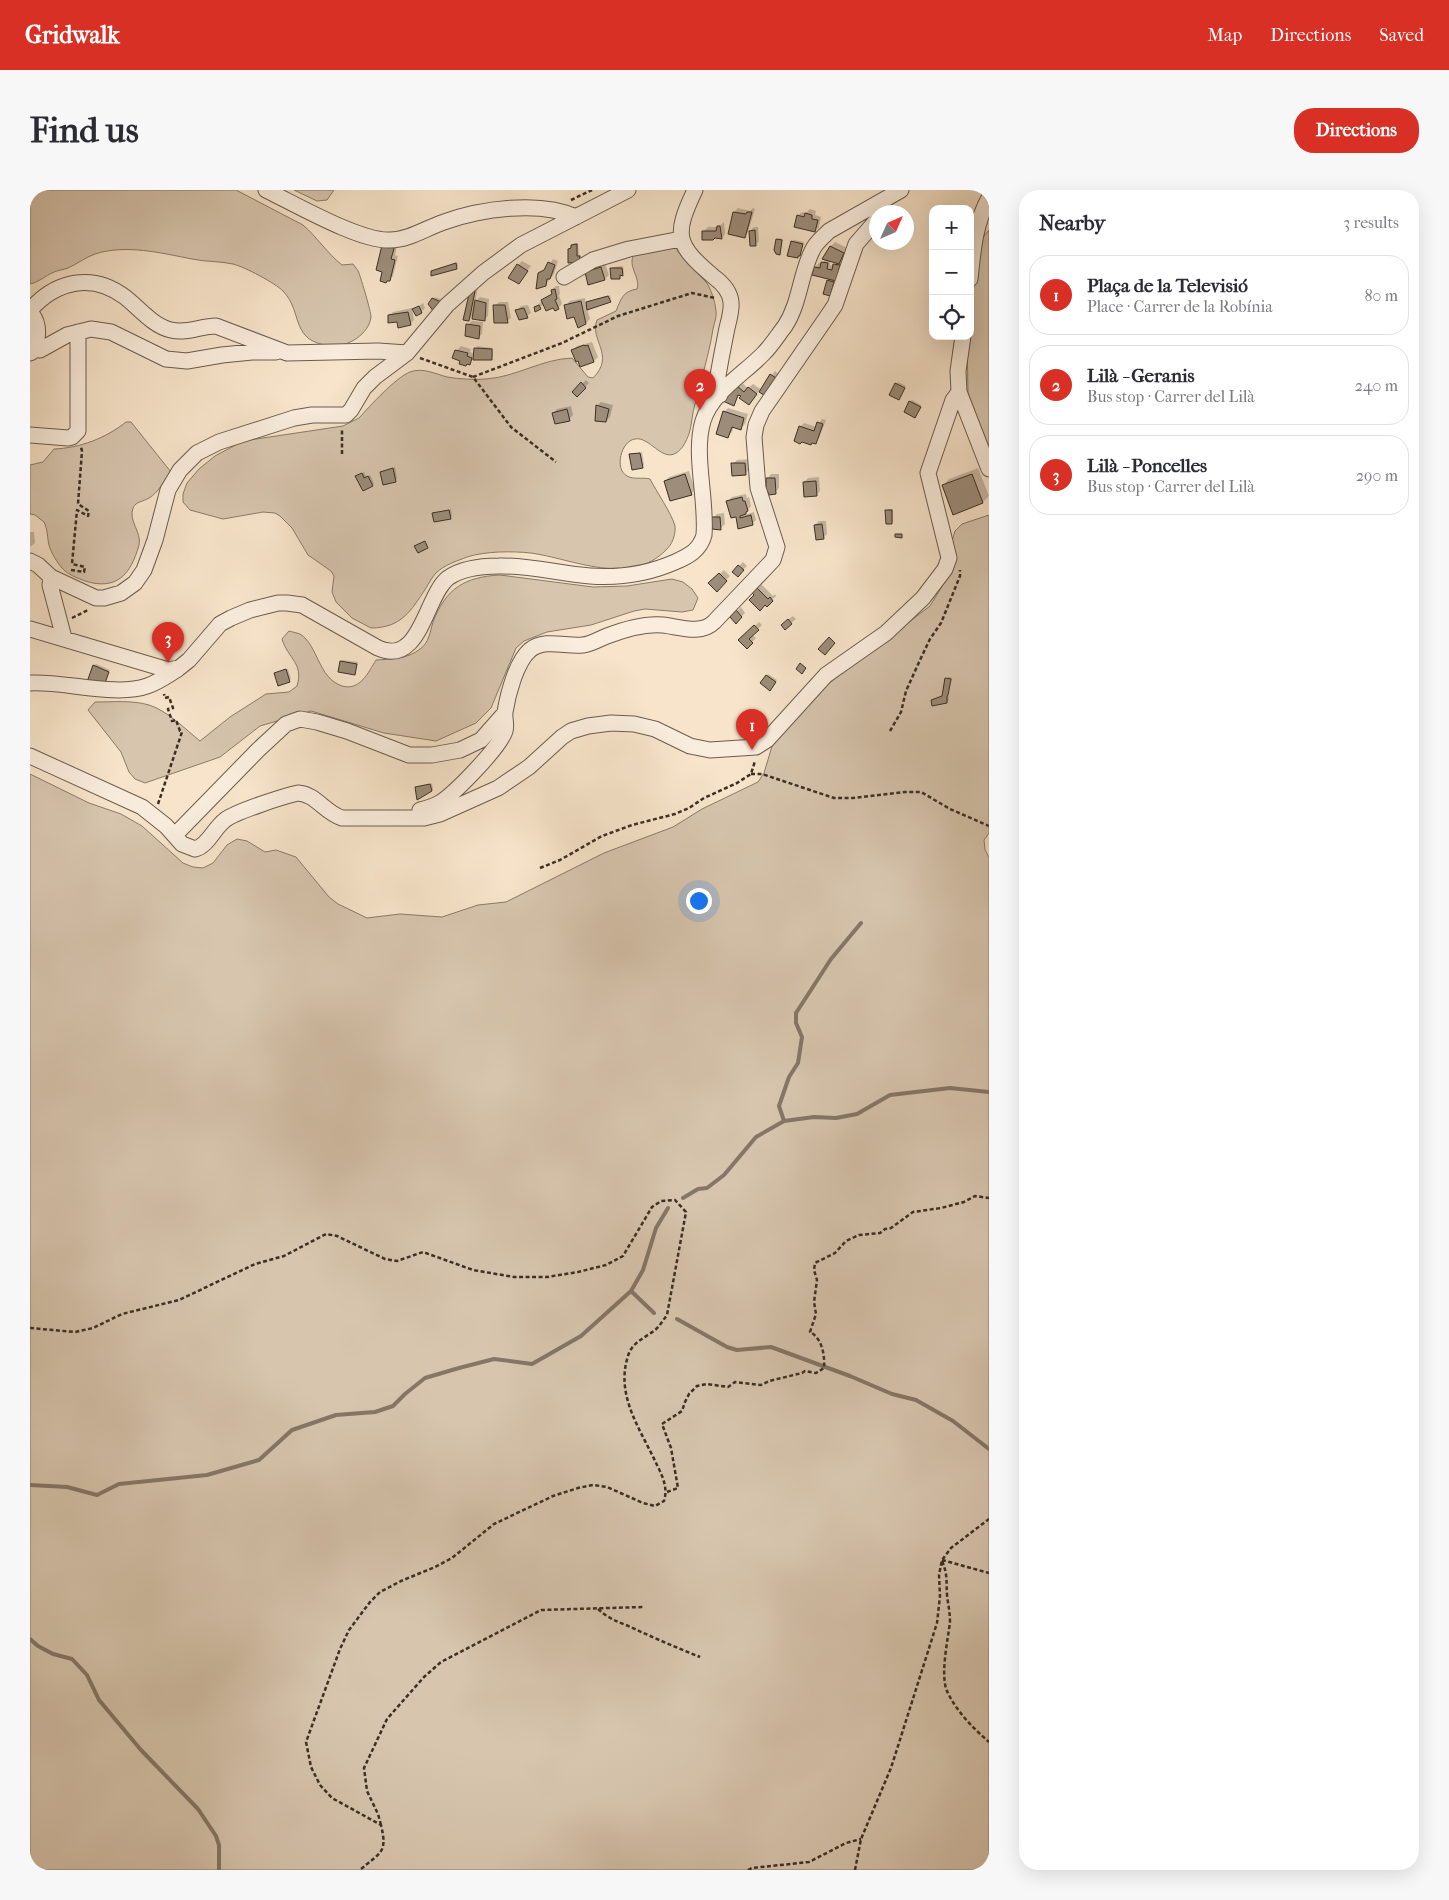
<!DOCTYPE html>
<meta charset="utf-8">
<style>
body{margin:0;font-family:"IM FELL French Canon",serif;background:#f7f7f7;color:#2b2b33}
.controls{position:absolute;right:15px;top:15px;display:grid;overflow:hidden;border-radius:10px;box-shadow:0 5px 20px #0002}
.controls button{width:45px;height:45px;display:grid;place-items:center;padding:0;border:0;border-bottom:1px solid #e1e1e2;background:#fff;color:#2b2b33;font:25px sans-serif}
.compass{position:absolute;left:839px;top:15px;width:45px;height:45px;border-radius:50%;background:#fff;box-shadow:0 5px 20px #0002;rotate:45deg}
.you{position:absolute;left:668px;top:710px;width:18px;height:18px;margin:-12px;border:4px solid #fff;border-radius:50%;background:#1a73e8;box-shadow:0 0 0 8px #1a73e833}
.badge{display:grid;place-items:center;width:32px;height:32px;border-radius:50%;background:#d93025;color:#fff;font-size:16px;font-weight:700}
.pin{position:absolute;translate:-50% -41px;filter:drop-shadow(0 1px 2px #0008)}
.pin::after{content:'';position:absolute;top:26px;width:18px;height:15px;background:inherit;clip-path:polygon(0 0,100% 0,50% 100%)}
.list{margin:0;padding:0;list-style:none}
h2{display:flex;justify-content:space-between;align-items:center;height:65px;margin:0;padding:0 20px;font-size:21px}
h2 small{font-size:16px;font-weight:400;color:#7c7c81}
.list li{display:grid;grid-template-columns:32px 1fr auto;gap:15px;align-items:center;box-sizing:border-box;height:80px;margin:0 10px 10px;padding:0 10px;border:1px solid #e1e1e2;border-radius:20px}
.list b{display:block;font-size:19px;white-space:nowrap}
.list p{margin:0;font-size:16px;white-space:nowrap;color:#7c7c81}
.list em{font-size:16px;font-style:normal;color:#7c7c81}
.icon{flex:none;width:28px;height:28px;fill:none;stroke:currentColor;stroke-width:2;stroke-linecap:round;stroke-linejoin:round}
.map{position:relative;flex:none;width:959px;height:1680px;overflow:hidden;border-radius:20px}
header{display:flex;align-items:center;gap:30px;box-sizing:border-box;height:70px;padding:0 25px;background:#d93025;color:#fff}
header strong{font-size:24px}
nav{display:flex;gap:28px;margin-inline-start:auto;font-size:18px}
.intro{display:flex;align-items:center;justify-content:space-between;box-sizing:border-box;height:120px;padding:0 30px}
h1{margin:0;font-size:35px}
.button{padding:12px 22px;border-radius:20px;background:#d93025;color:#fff;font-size:18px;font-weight:700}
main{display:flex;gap:30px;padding:0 30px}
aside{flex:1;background:#fff;border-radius:20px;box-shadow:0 5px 20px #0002}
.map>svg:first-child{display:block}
.green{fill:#d7c5ae;stroke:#897a69}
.shadow{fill:#0003;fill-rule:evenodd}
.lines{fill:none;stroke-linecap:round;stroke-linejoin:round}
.stream{stroke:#857666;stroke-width:4}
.building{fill:#9d8d7a;stroke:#3b2f24}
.minor-casing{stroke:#6a5c4e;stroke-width:17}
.tertiary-casing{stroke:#6a5c4e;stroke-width:21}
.path{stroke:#3b2f24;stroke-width:2.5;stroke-dasharray:4 2.5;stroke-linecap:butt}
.minor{stroke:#faeddd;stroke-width:15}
.tertiary{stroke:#faeddd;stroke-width:19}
</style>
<header>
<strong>Gridwalk</strong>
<nav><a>Map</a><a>Directions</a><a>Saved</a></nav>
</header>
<div class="intro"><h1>Find us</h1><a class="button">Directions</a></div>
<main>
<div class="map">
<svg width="959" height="1680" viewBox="0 0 959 1680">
<rect width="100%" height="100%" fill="#f7e4ca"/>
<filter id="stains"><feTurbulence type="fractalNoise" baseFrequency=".004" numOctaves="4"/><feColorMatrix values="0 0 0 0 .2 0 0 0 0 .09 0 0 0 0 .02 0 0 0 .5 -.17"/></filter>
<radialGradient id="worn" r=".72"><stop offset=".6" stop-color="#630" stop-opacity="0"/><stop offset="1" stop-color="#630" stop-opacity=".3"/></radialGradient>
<path class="green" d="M0,0H206L273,35C287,47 297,63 312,75L323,74C325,77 328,80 329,83C331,89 341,121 341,127C339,144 318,157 302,156C259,152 274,123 253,101C245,93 215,77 203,74C190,71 176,72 162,69C131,63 96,54 65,64C56,67 47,74 38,78C33,80 28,80 24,82C15,86 9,92 0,94Z
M264,0H304L297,10L287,11Z
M959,40V259L938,203L937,146H940V110L949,52Z
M646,57L648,62L676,92C681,99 685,111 686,121C687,126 684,134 683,139C679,165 671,189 665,214C662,224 662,234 659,244C656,251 653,259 646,263C632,272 619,246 605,249C591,251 584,279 597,286C604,290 613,287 620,289C626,301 642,324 645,336C646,344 642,355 636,360C600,397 543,369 501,363C482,361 456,361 437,367C427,371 414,375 406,383C402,387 399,393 396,398C381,421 371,438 341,438L322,428L306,412L302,402L304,386L301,381L278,365L262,338L250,326L245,323L233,322L193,329L160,320L153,312V304L157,293L169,279L185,266L213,251L313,236L329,228C340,216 365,188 380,182C392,177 406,184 417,187C429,189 444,190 456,189C486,187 512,169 542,168L558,187L563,188C586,165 559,150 567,130L586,121C591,109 593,101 607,99C611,87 597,77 604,64Z
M96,232H101L141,282C134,291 128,303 119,308C113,312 106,311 103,318C98,331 112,342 109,355C101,384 87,401 55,391C47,388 37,384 32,378C27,372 21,363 19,355C17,347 18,340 14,332L5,325L0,324V275L13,272L24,259C50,258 76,248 96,232Z
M959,325V643L954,650L955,660L959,667V1680H0V584L59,613L91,624L112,636L153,673L163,677L173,678L183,673L197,655L207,649L217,651L235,662L246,660L266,667L299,707L308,714L337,728L370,724L412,727L448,715L476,712L574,663L643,637L672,619L728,592L734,583L743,553L793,498L900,416L922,380V351L925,341L932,334Z
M470,385L563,397L597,396L642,389L653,392L662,399L668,408L663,420L652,422L615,419L604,421L561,435L517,442L494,451L486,458L461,518L446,533L406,551L354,543L281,521L230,536L190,567L115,593L105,589L99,582L91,562L58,520L65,512C83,512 102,510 119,515C138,521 155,539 170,551L200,527L236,504L259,502L267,496C274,473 258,469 252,449L259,441C262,442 268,443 270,444C288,455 288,488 312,496C330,501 338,483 346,470C361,469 378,469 390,459C399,453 400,442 403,432C416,398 435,387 470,385Z"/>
<path class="shadow" d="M708,18L720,21L723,18L725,19L718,42L714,46L704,22Z
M780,19L786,21L785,25L791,27L789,37L785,41L768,26L772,22L776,23Z
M694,32L695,44L692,48L674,41L678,37H688Z
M724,37H728L729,51L725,55L720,41Z
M749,48L753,49L750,64L747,50Z
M764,50L774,52L770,65L762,52Z
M368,52L365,65L368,66L363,86L359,90L354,81L347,79Z
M805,52L817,58L811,71L813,72L810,86L805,89L800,104L798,91L800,88L785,77L789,73L792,74L801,56ZM801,70L807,72L804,76L800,75Z
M544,53H548L549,65H551L549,71L542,57Z
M523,69L528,71L524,84L515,95L510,83L517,78Z
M492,71L501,76L489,92L488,75Z
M427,72L428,76L426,78L402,81Z
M575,74L579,85L575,89L559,93L560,79Z
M593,76L594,83L589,88L581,79L583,77Z
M526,96H529L530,104L529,105L532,114L528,118L514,114L506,120L505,117L523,103L522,100Z
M448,97L445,112L450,107L459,109L458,126L454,130L444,124L438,130L441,100Z
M580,105L581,109L580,111L557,118L560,129L556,133L545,126L536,115L540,111L555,108L556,114L559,111Z
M405,107L412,110L404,120L399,114Z
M469,112H478L481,128L477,131L465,116Z
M393,113L395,118L391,122L384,120Z
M498,115L501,123L497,126L487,120L491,116Z
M382,118L384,130L380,134L359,126L363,122Z
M442,131L453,132L452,144L448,148L438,135Z
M562,152L568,167L564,171L543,160L547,156Z
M431,156L441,159L440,162L445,164L447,156L463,158V167L461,168L443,169L439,173L427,160Z
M745,181L751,186L737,205L730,200L719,214L710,204L703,214L695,210L712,193L718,198L723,194L732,200Z
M556,190L559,193L547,205L544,202Z
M868,192L876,196L870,207L866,194Z
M882,210L891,215L886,225L880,212Z
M571,212L583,215L580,227L576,231L567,216Z
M541,216L543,225L539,229L523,223L527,219Z
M698,218L718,224L715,234L711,238L704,236L702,242L698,246L694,222Z
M792,229L796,230L789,248L785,252L770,237L774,233L786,237Z
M612,262L614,275L612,277L601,265Z
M719,269V280L715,284L703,274L707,270Z
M365,277L367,289L354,293L351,282Z
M948,278L959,306L953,312L924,323L913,296L919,289Z
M659,281L665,300L661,304L635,291L639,287Z
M334,282L336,287L340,285L344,294L342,295L329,285Z
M741,284H749V298L745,302L737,289Z
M789,287L790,301L786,305L774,292L778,288Z
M716,304L717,308L719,307L721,316L714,325L724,322L726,330L722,334L709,337L707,325L698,311L702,307Z
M421,319L422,326L420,328L403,324Z
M858,319H863V332L862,333L857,321Z
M694,323L695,334L691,338H683V328L687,324Z
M789,331H796L797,344L793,348L785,335Z
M0,342H4L5,353L0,357Z
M713,372L717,376L712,381L709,376Z
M694,380L700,386L687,400L680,393Z
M729,392L743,406L745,404L746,406L737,415L721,400Z
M711,417L715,423L706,432L701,427Z
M763,426L766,429L755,438L756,431Z
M729,432L732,435L722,445L726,448L717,457L714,446Z
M312,470L328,472L325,484L311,471Z
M66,474L80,480L74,492L64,476Z
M258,479L261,489L249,494L246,483Z
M738,484L747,490L742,498L737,486Z
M918,487L922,488L918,504L919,510L917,512L902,511L914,505Z
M402,593L403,599L402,600L387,598Z"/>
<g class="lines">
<path class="stream" d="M754,931L749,916L759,887L768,873L772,847L766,833V823L801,769L831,733
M653,1008L668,999L677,998L694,985L726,947L754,931L784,927L806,928L827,924L860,905L920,898L959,902
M601,1101L624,1123
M647,1129L697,1157L707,1160L741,1157L820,1186L862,1204L886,1210L923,1231L959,1259
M0,1295L37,1297L67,1305L89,1294L177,1285L229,1270L262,1240L306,1225L345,1222L363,1216L375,1204L395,1188L429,1178L464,1169L502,1174L551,1146L601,1101L613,1080L626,1038L638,1018
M0,1449L8,1456L23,1464L42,1469L57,1485L69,1510L111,1560L168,1619L186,1646L189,1655V1680"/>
</g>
<path class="building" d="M703,22L716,24L717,22H722L715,48L698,44Z
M775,23L782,25V29L788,30L785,42L764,37L767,25L774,27Z
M687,36H690L692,49L685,48L683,50H672V41H686Z
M725,40L726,56H720L719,41Z
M746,49L752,50L750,65L746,64L744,60Z
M761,51L773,54L770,66H768V68L757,66Z
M547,54V66H550L549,72L538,73V59L541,58V55Z
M352,55H365L361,69L365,70L360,91H357L356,93L350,91L352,82L346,80Z
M800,56L814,63L809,74L792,69Z
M518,72L525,75L520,89H517L516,96L506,99L508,83L514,80Z
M791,72L798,73L797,79L802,80L803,74L810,75L806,91L782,85L784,77L790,78Z
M426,73L427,79L401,86V81Z
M487,74L498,81L489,94L478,88Z
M571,77L575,90L558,95L555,82Z
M580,78H592L593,86L590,85V89H581Z
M797,90L804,92L800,106L793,104Z
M525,99L527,109L525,110L529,119L525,121L523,118L516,121L511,110L522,104L521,100Z
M440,100L445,101L439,131L433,130Z
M578,106L581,112L557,120L556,112Z
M402,108L411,112L404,122L398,114Z
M445,110L456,113L455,131L442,129Z
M551,111L556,134L548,138L544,127L537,129L534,115Z
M463,115H475L478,133H464Z
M509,115L511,119L505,122L504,117Z
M389,116L392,123L386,126L382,119Z
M494,118L498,128L489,130L485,120Z
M378,122L381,135L368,138L367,132L358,133V125Z
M436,134L450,136L449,149L435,146Z
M554,155L555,156L558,155L564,172L550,177L548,171L546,172L541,160Z
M444,158L462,159V170H443Z
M425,160L438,163L437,166L442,168L440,175L437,174L436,176L429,174L430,171L422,168Z
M740,184L746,188L737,207L729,202Z
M551,192L556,198L547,207L542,202Z
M865,193L875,198L869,210L859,205Z
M707,196L714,202L718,197L727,204L719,215L709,208L711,206L708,205L704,216L693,211Z
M879,211L891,217L885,228L874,222Z
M566,215L579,219L576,232L565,231Z
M537,219L540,231L525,234L522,223Z
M693,221L714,228L711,240L702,237L698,248L686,244Z
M787,232L793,234L786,254L782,253L781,255L772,252L770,254L764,251L769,236L784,241Z
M610,263L613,278L602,280L599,264Z
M701,273H715L716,285L702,286Z
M363,278L366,292L353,295L350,282Z
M332,283L334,288L338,286L343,296L333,301L325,286Z
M655,284L662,305L640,311L634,291Z
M942,284L953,313L923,325L912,295Z
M736,288H745L746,304L739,305L738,302H736Z
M786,291L787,306L774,307L773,292Z
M712,307L713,311H715L718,321L716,322V324L710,326V328L721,325L723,335L708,339L706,327L701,328L696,311Z
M419,320L421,329L404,332L402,323Z
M855,320H862V334H856Z
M681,327H690L691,340L682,339Z
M792,334L794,349L786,350L784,335Z
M865,344H872V348L865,347Z
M395,351L398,358L388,363L384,356Z
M708,375L714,380L708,387L702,382Z
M689,383L697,391L687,402L678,393Z
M724,395L738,409L740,407L743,411L737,417L735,415L730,421L719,410L724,405L721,402Z
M706,420L712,427L706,434L700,427Z
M758,429L762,434L755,440L751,435Z
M724,435L729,440L719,449L723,453L717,459L708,450Z
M799,447L805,453L795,465L788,459Z
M310,471L327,474L325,485L308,482Z
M770,473L776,478L772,484L766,479Z
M63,475L79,482L75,493L57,492Z
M256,479L260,492L248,496L244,483Z
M736,485L746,492L740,501L730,493Z
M915,488L921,489L918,505L917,506V513L902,516L901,510L912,506Z
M400,594L402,601L387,610L385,597Z"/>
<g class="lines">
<g class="minor-casing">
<path id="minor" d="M236,0C265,14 331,52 360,50C379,50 396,38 414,32C450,19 510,10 546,27
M665,0C643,46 646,55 684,87C692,93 700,101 701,112C702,120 699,130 697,138C693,158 689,178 686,198L690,205
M534,87L563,70L599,59L651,49
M940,89C943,61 945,33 959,8
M0,120C26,91 62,82 95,107C109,118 123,136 141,140C157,144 171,136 186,136L257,163L348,161L377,163
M933,146L928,181L929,202L959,279
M2,159L10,160L37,145L61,139L81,142L136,169L157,171L192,165L222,162H246
M0,245L38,248L42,247L48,241V142
M0,371L8,375L21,387L66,408H74L91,403L105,393L114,380L125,350L138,300L150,280L167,263L189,252L264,228L282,225H316L321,220L334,198L345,187L377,163L417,115L453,83L491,55L598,0
M21,387L20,395L34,448
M0,439L138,480L149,478L159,470L190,434L201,428L220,420L248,413H257L272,415L348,458C391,477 395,406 418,388C432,378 453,376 469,376C500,375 530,384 560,386C589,388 618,384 645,372C659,366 670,360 674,345C677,309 663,264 673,231C682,202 714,184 734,163C742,155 748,145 755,136C770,113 770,85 782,61C785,53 793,47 799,41L871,0
M0,493C34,491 86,507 117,496C129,492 138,485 148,479
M0,566L112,617L136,636L152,654L165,659C178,656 184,638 195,630C205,622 254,606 268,603C286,604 295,623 312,628H394L410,624L468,598L499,577L532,547L541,541L558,536L581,533L604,534L625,539L660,556L680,560L726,557L737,550L796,485L856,443L893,408L915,379L919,368L898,283L923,210L929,202
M390,620C398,618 405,616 411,612C426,602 470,557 475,541C477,534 474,528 475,522C478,504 486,472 500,460C515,448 536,457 553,455C561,454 569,449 577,446C595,439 614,433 633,435C650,437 671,445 684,432L743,370L747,357L728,298L724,247L726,235L732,221L799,124L805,115L826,54L846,31
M145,645L228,560L256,534L270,529L287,532L317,541L379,565H402L430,560L451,550L474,524"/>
</g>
<g class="tertiary-casing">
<path id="tertiary" d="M0,125C8,135 7,151 0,161"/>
</g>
<path class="path" d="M541,10L562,0
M390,168L443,187L481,237L526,272
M443,187L532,153L588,126L662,103L685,108
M312,264V238
M41,380L54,382L55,377L42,374L47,320L58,326L59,321L48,314L52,261L51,257
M42,428L58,420
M860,541L871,522L876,501L890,470L900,449L911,433L930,386V380
M721,584H732L804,608H823L875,602H891L920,619L959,636
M128,614L152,542L150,541L146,530L142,531L138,519L143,518L139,507L135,508L134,504
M510,678L530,670L572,646L602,635L645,624L659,618L674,608L707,593L721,584L725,571
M0,1138L45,1142L63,1138L92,1124L149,1110L225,1074L254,1066L296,1044L307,1046L355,1069L367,1071L393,1062L443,1080L484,1087H517L548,1082L576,1075L593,1066L622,1017L631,1011L645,1010L656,1022L637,1125C633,1130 630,1136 625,1140C615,1148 602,1152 598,1166C585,1206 611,1240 627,1275C633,1287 638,1298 634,1311L625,1316L613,1313L577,1297L563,1295L548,1298L523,1306L464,1334L422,1368L405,1377L371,1391L350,1402L340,1412L319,1440L310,1459L276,1552L281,1577L290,1595L302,1608L351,1635C358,1664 350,1662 330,1680
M637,1302L648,1298L641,1258L632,1234L652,1221L655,1212L659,1204L667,1196L677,1194L698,1197L705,1192L731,1195L739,1191L772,1183L775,1181L786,1183L794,1178C795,1165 792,1148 780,1142L786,1124L784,1112L787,1090L784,1080L785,1073L805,1063L816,1051L829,1045L850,1043L855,1039L861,1038L883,1022L911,1018L934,1012L945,1006L959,1008
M912,1370L959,1383
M912,1371C918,1385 916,1391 917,1405C918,1414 920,1422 920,1432C918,1449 910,1485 917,1501C926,1521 943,1538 959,1552
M568,1419C583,1432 588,1431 605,1439C626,1449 648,1458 670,1467
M351,1635L348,1624L337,1601L334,1578L357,1529L394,1487L411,1472L511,1420L613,1417
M718,1680L722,1678L779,1672L816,1653L831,1649
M825,1680L831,1649L861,1578L907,1433L910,1406L909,1385L912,1370L921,1358L959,1329"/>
<use href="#minor" class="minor"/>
<use href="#tertiary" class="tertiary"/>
</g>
<rect width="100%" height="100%" filter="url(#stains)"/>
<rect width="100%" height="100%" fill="url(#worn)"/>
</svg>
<div class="controls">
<button>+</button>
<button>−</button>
<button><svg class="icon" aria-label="locate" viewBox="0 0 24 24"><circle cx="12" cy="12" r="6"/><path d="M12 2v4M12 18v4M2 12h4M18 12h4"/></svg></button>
</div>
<svg class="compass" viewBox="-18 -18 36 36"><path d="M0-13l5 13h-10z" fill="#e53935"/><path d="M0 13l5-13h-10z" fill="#7c7c81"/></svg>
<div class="you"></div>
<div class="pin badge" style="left:722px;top:560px">1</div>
<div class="pin badge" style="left:670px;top:220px">2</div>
<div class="pin badge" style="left:138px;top:473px">3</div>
</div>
<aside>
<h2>Nearby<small>3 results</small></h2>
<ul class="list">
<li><span class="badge">1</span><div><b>Plaça de la Televisió</b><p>Place · Carrer de la Robínia</p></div><em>80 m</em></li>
<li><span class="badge">2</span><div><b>Lilà - Geranis</b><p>Bus stop · Carrer del Lilà</p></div><em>240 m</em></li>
<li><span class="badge">3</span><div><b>Lilà - Poncelles</b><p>Bus stop · Carrer del Lilà</p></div><em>290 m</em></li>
</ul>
</aside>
</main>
